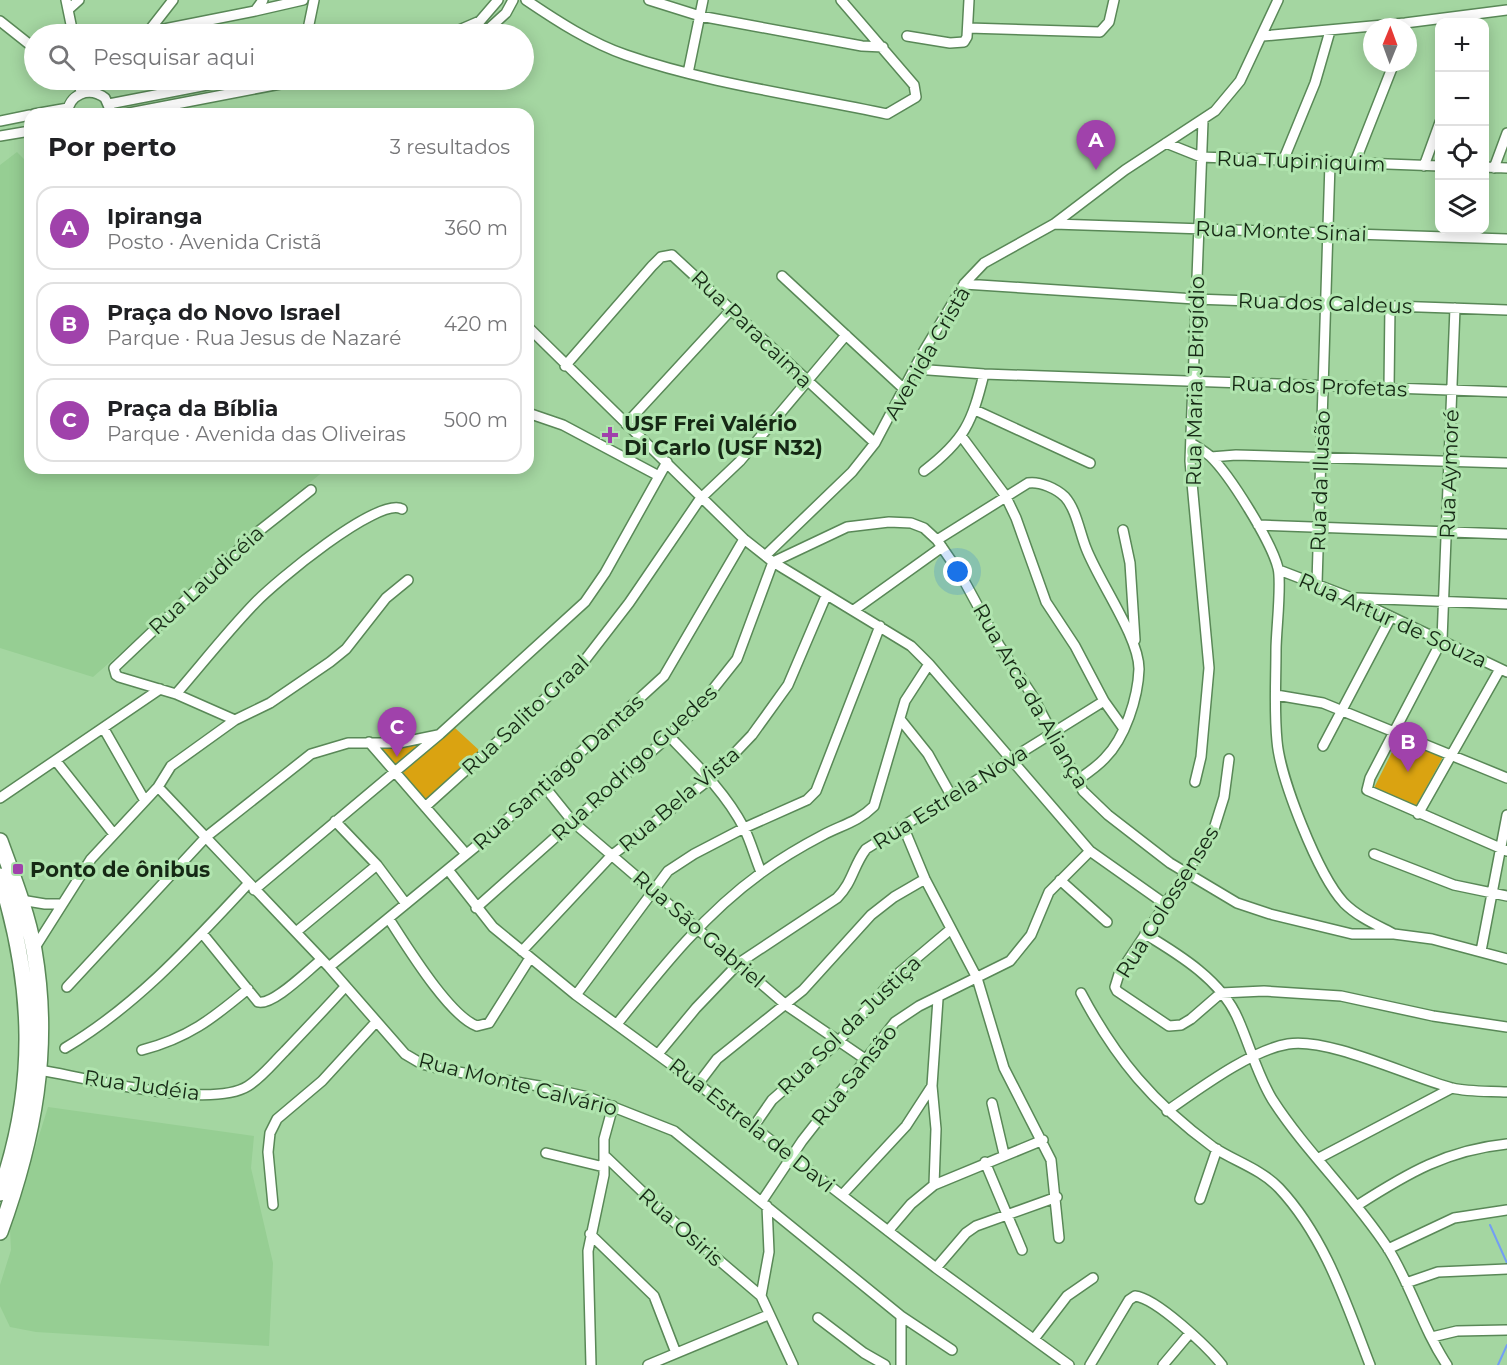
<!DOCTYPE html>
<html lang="pt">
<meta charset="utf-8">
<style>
body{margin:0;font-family:Montserrat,sans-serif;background:#f6f6f6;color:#202124}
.controls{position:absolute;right:18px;top:18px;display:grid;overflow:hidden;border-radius:12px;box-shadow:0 3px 15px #0003}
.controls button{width:54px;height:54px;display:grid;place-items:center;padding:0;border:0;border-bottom:2px solid #e0e0e0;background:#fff;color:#202124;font:30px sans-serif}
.compass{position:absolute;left:1363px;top:18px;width:54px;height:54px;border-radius:50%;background:#fff;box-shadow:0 3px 15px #0003;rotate:1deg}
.you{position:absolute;left:958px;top:572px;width:21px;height:21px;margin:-15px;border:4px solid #fff;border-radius:50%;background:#1a73e8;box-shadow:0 0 0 9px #1a73e833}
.badge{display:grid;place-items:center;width:39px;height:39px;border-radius:50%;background:#a042ab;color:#fff;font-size:20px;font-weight:700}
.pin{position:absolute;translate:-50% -50px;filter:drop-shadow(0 2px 3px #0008)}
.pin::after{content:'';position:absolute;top:32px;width:21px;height:18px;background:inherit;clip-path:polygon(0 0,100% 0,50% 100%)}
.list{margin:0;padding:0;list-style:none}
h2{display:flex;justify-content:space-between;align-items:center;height:78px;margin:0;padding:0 24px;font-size:26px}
h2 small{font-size:20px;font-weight:400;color:#757577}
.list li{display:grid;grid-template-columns:39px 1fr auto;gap:18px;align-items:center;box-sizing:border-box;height:84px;margin:0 12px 12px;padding:0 12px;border:2px solid #e0e0e0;border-radius:18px}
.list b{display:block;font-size:22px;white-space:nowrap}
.list p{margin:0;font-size:20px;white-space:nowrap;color:#757577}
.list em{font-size:20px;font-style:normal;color:#757577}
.icon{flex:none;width:33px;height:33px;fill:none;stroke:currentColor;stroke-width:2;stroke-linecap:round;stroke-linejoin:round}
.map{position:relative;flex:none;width:1507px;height:1365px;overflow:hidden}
.search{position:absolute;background:#fff;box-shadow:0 3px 15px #0003;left:24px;top:24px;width:510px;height:66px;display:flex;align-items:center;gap:15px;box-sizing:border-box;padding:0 21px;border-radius:33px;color:#757577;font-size:22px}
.panel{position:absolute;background:#fff;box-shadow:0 3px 15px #0003;left:24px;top:108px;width:510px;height:366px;border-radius:18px}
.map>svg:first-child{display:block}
.built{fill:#96ce93}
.green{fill:#daa311}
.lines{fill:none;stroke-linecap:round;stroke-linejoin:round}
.stream{stroke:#739ef4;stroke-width:2}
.minor-casing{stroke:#598857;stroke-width:12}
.trunk-casing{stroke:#598857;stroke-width:18}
.minor{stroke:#fff;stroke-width:9}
.trunk{stroke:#fff;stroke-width:15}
.poi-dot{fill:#a042ab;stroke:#b0e4ae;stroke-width:2}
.labels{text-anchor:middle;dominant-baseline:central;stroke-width:6;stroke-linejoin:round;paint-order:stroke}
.street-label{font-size:21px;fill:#162915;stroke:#b0e4ae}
.poi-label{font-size:21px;font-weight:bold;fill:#162915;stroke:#b0e4ae;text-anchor:start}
</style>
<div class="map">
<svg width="1507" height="1365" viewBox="0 0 1507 1365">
<rect width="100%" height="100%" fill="#a4d6a1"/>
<path class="built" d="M17,152L30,165V468H321L324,471L248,533L247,532L196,587L93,677L0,648V165Z
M48,1107L254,1136L251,1168L273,1263L269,1346L36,1332L10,1327L0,1306V1285L11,1250L10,1229Z"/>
<path class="green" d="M455,728L480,751L425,801L400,775Z
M434,737L394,769L376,745Z
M1399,738L1443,757L1416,806L1374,788Z"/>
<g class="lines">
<path class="stream" d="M1490,1225L1507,1263
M1498,1365L1507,1345"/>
<g class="minor-casing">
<path id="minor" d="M66,0L73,34
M526,0C557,21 591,43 626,55C706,83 803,96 887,114L916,97L914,85L841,0
M649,0L700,16L862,46L883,47
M69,9L79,0
M255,11L303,0
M0,21L34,48
M968,28L1100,32L1109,22L1114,0
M148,32L173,0
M139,34L255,11L263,0
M307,34L314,0
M450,34L480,21L498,0
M483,34L506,13L513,0
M907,36L950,43L964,42L967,37L969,0
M1263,36L1405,23L1507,10
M688,73L703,0
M79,80L81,93
M109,104L233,80
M34,114L68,108
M67,114C69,94 89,86 105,98L112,114
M124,114L301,80
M0,121L30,115
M0,136L30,131
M1166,143L1201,157L1440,166
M1283,161L1315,83L1330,31
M1355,162L1394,63
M1424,166L1440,122
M1484,167L1507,168
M1494,168L1507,133
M1054,224L1507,239
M782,276L904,389
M964,284L1195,299L1507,310
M1455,308L1442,640L1370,778L1367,790L1507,851
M528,327L744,539L773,562L911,646L929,664L1090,851L1165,904
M565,366L652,266L661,257L672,255L875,443
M915,369L984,374L1507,392
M1389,388L1390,305
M975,410L1090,463
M528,413L563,425L657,475
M626,424L731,310
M962,437L1005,495L1016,518L1046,602L1075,646L1104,701L1124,729
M1191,443C1197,447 1204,451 1210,456C1230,475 1271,541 1278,568C1282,583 1276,631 1276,650C1276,680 1274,711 1277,741C1280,778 1318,875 1344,903C1358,917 1377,925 1394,934
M1211,457L1236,455L1507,463
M924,471C965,440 972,422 984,374
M1258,525L1507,534
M1123,530L1130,563L1135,640
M937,540L1028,483C1040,481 1057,489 1065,497C1076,509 1080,533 1086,548C1099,582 1139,637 1139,669C1138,698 1125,738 1105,758C1097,767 1086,774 1076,781
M766,555L852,472L875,443L922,354L964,284L984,263L1054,224L1125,170L1215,111L1240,81L1278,0
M773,562L847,527L889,522L911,523L924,528L937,540L961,575L999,645L1032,695L1083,791L1108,815L1170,863L1237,903L1270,914L1352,934H1394L1432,939L1507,959
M1279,570L1352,598L1507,672
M1317,583L1330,163
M1357,598L1507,604
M854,610L942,547
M176,694C202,664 227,632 255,603C274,583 378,496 402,509
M1276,695L1323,703L1507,778
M900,719L928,754L952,797
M235,720L176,694L119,677L116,675L114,668L254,535L311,490
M104,729L145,801
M669,736C696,764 726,793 744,828C751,842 755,858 761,872
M369,742L466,854
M1323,746L1391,617
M1229,759L1224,797L1213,832L1119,974L1115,987L1117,991L1169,1026L1181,1025L1191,1019L1221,993L1264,991L1341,996L1433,1016L1507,1027
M56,761L113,833
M1195,782L1201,757L1209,668L1190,461L1203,121
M544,786L573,822L786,1005L865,1059
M158,787L329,967L405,1054L422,1064L441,1069L539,1086L588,1097L674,1131L901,1316L952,1350
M0,798L160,689
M425,807L578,669L629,603L700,499L740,461L846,335
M1418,814L1500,669
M335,821L377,865L406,904
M903,826L925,879L977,978L1004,1068L1051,1160L1059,1238
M1374,854L1454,885L1507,896
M449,871L493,927L576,995L698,1084L936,1268L1069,1365
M1060,880L1107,922
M254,890L440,734L585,602L605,573L667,462
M21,900L45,904H61
M476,908L669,736L702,703L737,659L773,562
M389,919C406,945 449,1016 477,1026L489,1023L530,958
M296,932L377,865
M202,933L258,1002C273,1006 308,970 321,960
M1145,934C1180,955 1222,981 1238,1019C1250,1046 1257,1074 1272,1099C1306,1152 1353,1195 1387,1247C1411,1284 1422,1328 1447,1365
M34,949L91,859L158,787L171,766L235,720L270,703L330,662L346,649L386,598L408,580
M522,951L611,856L710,779L752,735L788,685L826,596
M1481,951L1507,815
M329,967L491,834L664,676L744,539
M67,987L206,837L311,754L348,743H399L438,735
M1081,993C1116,1059 1153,1103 1213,1147C1234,1161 1261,1169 1279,1188C1325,1237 1346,1303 1370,1365
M576,995L668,871L694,854L744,828L807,800L816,791L880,626
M617,1024C661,969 703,915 761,873C780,859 802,846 823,835C842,825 858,822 874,806L905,701L929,664
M65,1048C136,1006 192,944 248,884
M142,1050C188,1038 212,1019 248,989
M658,1054L696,1008L739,963L837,898C853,882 853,866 866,849L1104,701
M40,1070C86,1078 210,1110 248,1086C262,1077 273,1063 285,1051C305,1030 325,1009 345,987
M698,1084L717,1059L803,990L871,915L894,897L925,879
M932,1086L936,1129L934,1185
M992,1103L1004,1154
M1167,1111C1199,1089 1251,1050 1288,1044C1328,1037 1410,1077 1452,1088C1469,1092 1489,1091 1507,1092
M754,1126L772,1100L838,1042L900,972L951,929
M546,1153L604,1167
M604,1155L673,1221L761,1296
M1319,1158L1452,1088
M985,1162L1022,1250
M842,1195L906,1126L932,1086L938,999
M1200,1199L1217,1149
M762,1201L802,1141L895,1022L919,1006L1010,961L1031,935L1049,892L1090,851
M273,1205L268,1152L270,1133L277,1119L322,1081L376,1022
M1358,1205C1408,1173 1447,1150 1507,1144
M767,1206L769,1252L761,1296L793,1365
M888,1231L911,1204L934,1185L1043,1140
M590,1234L654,1296L676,1353
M1388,1249L1454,1218L1507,1210
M936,1268L966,1233L976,1226L1057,1197
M1406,1283L1438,1272L1507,1269
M818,1318L864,1353L885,1365
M1432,1337L1457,1331L1507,1330
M1034,1339L1067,1296L1093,1278
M591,1365L588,1251L604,1175V1139L613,1106
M648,1365L768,1315
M901,1365V1316
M1090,1365L1129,1300L1135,1296C1156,1298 1208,1347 1222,1365
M1163,1365L1190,1333"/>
</g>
<g class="trunk-casing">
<path id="trunk" d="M0,841C13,877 27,912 34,950C51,1049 34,1138 0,1232
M0,876C34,985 38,1085 0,1193"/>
</g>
<use href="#minor" class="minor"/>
<use href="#trunk" class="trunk"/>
</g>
<g class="poi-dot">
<path d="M607 426h6v6h6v6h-6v6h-6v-6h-6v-6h6z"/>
<rect x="12" y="863" width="12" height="12" rx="3"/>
</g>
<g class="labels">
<g class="street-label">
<text transform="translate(1301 161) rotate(2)">Rua Tupiniquim</text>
<text transform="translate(1281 231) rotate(2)">Rua Monte Sinai</text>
<text transform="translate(1325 303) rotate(2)">Rua dos Caldeus</text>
<text transform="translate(752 329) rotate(44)">Rua Paracaima</text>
<text transform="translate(927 353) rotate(-60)">Avenida Cristã</text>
<text transform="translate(1195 381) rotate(-89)">Rua Maria J Brigídio</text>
<text transform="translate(1319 386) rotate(2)">Rua dos Profetas</text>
<text transform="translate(1449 474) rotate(-88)">Rua Aymoré</text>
<text transform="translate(1320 481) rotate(-88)">Rua da Ilusão</text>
<text transform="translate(206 580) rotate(-43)">Rua Laudicéia</text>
<text transform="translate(1393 620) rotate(24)">Rua Artur de Souza</text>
<text transform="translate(1031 696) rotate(60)">Rua Arca da Aliança</text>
<text transform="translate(525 715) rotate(-43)">Rua Salito Graal</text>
<text transform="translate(634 763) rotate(-43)">Rua Rodrigo Guedes</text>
<text transform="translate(558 772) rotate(-42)">Rua Santiago Dantas</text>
<text transform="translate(950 797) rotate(-32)">Rua Estrela Nova</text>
<text transform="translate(679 799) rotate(-40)">Rua Bela Vista</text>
<text transform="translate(1167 902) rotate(-58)">Rua Colossenses</text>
<text transform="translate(699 929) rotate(41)">Rua São Gabriel</text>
<text transform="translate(849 1025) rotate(-44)">Rua Sol da Justiça</text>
<text transform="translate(854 1075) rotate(-51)">Rua Sansão</text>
<text transform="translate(518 1084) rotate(14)">Rua Monte Calvário</text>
<text transform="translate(142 1085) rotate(8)">Rua Judéia</text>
<text transform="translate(752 1125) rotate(38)">Rua Estrela de Davi</text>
<text transform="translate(681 1227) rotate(42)">Rua Osiris</text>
</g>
<g class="poi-label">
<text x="624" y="423">USF Frei Valério<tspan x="624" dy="24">Di Carlo (USF N32)</tspan></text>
<text x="30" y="869">Ponto de ônibus</text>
</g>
</g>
</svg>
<div class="controls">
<button>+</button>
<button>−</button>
<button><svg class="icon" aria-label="locate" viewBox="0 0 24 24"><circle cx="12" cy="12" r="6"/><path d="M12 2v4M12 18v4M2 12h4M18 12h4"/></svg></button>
<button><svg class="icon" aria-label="layers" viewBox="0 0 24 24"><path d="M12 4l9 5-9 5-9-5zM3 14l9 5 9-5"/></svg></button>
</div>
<svg class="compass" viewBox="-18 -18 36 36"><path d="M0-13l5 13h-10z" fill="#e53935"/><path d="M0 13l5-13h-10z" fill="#757577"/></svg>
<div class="you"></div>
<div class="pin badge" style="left:1096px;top:170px">A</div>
<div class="pin badge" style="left:1408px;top:772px">B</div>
<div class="pin badge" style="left:397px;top:757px">C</div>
<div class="search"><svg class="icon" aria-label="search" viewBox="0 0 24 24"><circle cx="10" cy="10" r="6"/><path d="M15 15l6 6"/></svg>Pesquisar aqui</div>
<section class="panel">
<h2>Por perto<small>3 resultados</small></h2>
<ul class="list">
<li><span class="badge">A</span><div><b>Ipiranga</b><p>Posto · Avenida Cristã</p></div><em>360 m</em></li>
<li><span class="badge">B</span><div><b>Praça do Novo Israel</b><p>Parque · Rua Jesus de Nazaré</p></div><em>420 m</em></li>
<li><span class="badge">C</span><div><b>Praça da Bíblia</b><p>Parque · Avenida das Oliveiras</p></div><em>500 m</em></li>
</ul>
</section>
</div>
